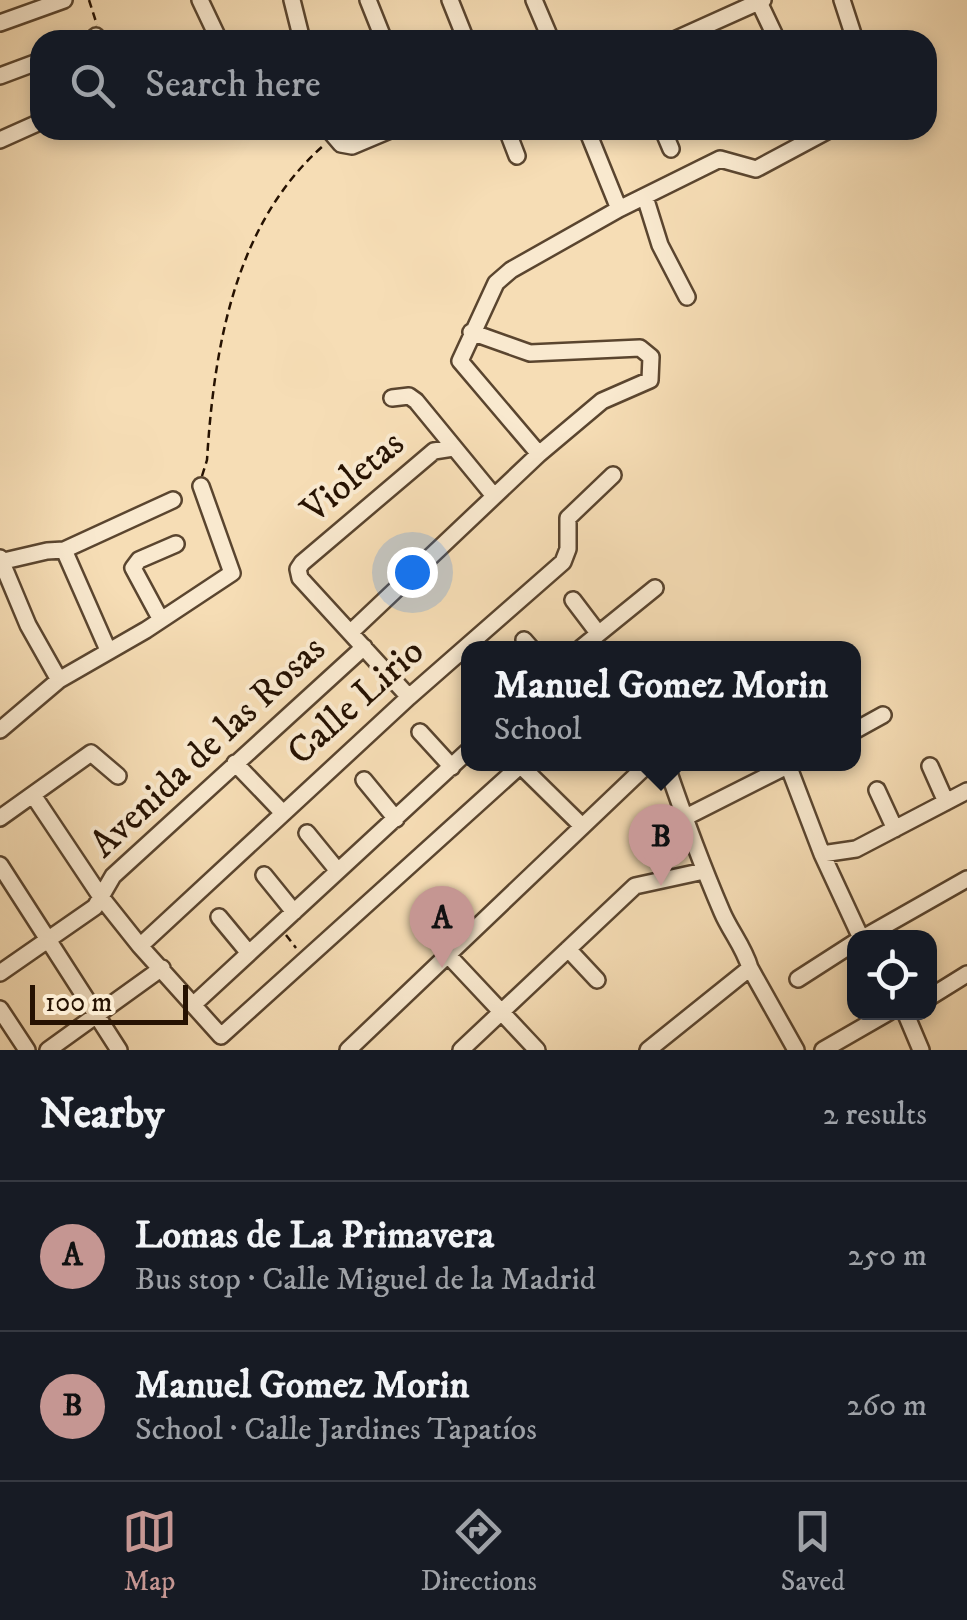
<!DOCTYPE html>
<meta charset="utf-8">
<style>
body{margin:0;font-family:"IM FELL DW Pica",serif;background:#242831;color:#f1f3f6}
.controls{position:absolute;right:30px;bottom:30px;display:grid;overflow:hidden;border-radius:20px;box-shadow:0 5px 15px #0003}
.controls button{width:90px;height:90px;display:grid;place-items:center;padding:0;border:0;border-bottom:2px solid #363941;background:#171b24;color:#f1f3f6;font:50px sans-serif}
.scale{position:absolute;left:30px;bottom:25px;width:158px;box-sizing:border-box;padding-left:10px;border:5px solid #261202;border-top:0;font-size:28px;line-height:35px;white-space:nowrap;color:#261202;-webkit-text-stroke:8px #f9e9cf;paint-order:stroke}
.you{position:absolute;left:412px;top:572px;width:35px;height:35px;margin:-25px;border:8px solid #fff;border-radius:50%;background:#1a73e8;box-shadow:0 0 0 15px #1a73e833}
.badge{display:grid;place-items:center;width:65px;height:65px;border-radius:50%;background:#c59692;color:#111;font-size:32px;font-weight:700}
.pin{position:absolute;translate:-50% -82px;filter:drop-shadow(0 2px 5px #0008)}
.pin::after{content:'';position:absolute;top:52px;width:35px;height:30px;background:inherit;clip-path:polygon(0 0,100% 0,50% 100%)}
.popup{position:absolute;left:461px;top:641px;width:400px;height:130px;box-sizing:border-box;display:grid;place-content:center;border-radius:20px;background:#171b24;filter:drop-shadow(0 2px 8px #0005);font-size:32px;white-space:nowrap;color:#9ea1a6}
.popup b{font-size:38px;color:#f1f3f6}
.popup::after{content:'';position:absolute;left:50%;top:100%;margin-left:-20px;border:20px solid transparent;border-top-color:#171b24}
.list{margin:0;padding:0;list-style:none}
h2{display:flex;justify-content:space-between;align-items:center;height:130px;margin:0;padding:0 40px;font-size:42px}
h2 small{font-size:32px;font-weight:400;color:#9ea1a6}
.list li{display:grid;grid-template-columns:65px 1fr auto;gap:30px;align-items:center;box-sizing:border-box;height:150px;padding:0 40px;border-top:2px solid #363941}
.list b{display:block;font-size:38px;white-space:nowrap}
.list p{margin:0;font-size:32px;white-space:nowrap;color:#9ea1a6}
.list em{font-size:32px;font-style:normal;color:#9ea1a6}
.icon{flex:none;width:55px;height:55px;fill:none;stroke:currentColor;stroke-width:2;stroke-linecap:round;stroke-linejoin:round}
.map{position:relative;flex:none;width:967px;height:1050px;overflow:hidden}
.search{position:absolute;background:#171b24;box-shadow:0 5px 15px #0003;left:30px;right:30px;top:30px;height:110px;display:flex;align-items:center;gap:25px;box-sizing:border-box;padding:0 35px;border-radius:30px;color:#9ea1a6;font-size:38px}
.sheet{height:430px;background:#171b24}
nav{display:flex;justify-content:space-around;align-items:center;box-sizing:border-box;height:140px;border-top:2px solid #363941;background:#171b24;font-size:28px;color:#9ea1a6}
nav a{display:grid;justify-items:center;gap:5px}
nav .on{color:#c59692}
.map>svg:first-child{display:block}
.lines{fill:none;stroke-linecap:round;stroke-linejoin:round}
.minor-casing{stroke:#5a452f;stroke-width:20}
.path{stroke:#261202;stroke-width:2.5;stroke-dasharray:8 5;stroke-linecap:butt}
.minor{stroke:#f9e9cf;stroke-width:15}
.labels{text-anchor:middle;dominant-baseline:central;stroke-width:8;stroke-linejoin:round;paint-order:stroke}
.street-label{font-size:38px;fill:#261202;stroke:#f9e9cf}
</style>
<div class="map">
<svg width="967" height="1050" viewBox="0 0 967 1050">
<rect width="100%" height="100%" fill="#f6ddb5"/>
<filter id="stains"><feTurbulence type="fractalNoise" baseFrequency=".002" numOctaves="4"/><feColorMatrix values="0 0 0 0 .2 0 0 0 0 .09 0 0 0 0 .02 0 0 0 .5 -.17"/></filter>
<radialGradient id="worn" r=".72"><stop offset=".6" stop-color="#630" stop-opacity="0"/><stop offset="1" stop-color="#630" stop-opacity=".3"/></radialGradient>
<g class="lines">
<g class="minor-casing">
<path id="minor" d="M200,0L219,40
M292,0L302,40
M368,0L384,40
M450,0L466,40
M534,0L551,40
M842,0L855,40
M759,2L777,40
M0,23L64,0
M92,40L96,36
M597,40H612
M674,40L763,0
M0,76L40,61
M329,130L341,144L352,146L390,130
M507,130L517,156
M587,130L619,209
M663,130L671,149
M0,140L40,122
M645,197L660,245L687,297
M392,398L409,396L416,401L494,496
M539,454L460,361L496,283L511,270L619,209L720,159L756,169L829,130
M64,550L108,650
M0,558L28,625L59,680
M4,561L47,551L64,550L173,500
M573,600L598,633
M161,620L133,568L139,560L176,544
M351,632L539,454L602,401L650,380L651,357L640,348L530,353L471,332
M524,640L531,648
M581,648L655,588
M409,697L300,578L298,569L302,563L434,451L453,448
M0,730L59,680L146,630L232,573L201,486
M854,731L883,715
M420,732L452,767
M235,763L283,813
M666,764C683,814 701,863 722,912C730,931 744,947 750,968L796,1050
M520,765L582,826
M788,765L822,854L861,938
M930,766L946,802
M364,780L396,819
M877,790L895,829
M33,795L101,897L140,946L221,1036L522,764
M0,818L91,753L118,776
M684,818L791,764
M307,833L338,871
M822,854L856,849L967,791
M0,865L119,1050
M264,875L294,912
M219,917L248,952
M863,938L967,879
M140,946L409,697L563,562L568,549V518L613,475
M568,949L597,980
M447,954L537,1050
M0,973L95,907L113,876L364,647
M798,979L854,943
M930,997L967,974
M193,1005L468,751
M0,1009L27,1050
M905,1012L921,1050
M48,1050L162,968
M348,1050L648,764
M461,1050L635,886L704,871
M648,1050L750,968
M823,1050L889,1012"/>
</g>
<path class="path" d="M89,0L97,25
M202,476L207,460C214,347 235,223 324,145
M286,935L296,948"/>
<use href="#minor" class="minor"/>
</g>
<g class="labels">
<g class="street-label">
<text transform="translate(353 477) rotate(-40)">Violetas</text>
<text transform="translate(356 702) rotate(-42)">Calle Lirio</text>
<text transform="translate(208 747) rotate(-43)">Avenida de las Rosas</text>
</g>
</g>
<rect width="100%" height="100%" filter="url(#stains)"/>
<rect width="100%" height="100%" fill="url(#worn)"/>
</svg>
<div class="controls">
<button><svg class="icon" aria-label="locate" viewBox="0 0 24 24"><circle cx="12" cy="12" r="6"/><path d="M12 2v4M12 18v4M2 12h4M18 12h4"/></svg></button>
</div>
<div class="scale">100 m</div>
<div class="you"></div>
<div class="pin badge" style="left:442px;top:968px">A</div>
<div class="pin badge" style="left:661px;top:886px">B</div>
<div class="popup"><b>Manuel Gomez Morin</b>School</div>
<div class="search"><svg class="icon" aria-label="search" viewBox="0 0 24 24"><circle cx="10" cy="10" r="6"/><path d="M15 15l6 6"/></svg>Search here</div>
</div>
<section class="sheet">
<h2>Nearby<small>2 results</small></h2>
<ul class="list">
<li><span class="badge">A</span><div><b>Lomas de La Primavera</b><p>Bus stop · Calle Miguel de la Madrid</p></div><em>250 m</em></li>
<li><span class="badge">B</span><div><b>Manuel Gomez Morin</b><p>School · Calle Jardines Tapatíos</p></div><em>260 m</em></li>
</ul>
</section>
<nav>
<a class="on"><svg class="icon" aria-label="map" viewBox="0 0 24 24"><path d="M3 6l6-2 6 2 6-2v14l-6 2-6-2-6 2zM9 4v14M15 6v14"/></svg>Map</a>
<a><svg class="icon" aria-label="directions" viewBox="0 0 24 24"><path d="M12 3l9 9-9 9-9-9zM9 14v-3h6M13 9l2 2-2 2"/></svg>Directions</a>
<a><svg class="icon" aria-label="saved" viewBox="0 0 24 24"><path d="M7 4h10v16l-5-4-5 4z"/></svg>Saved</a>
</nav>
